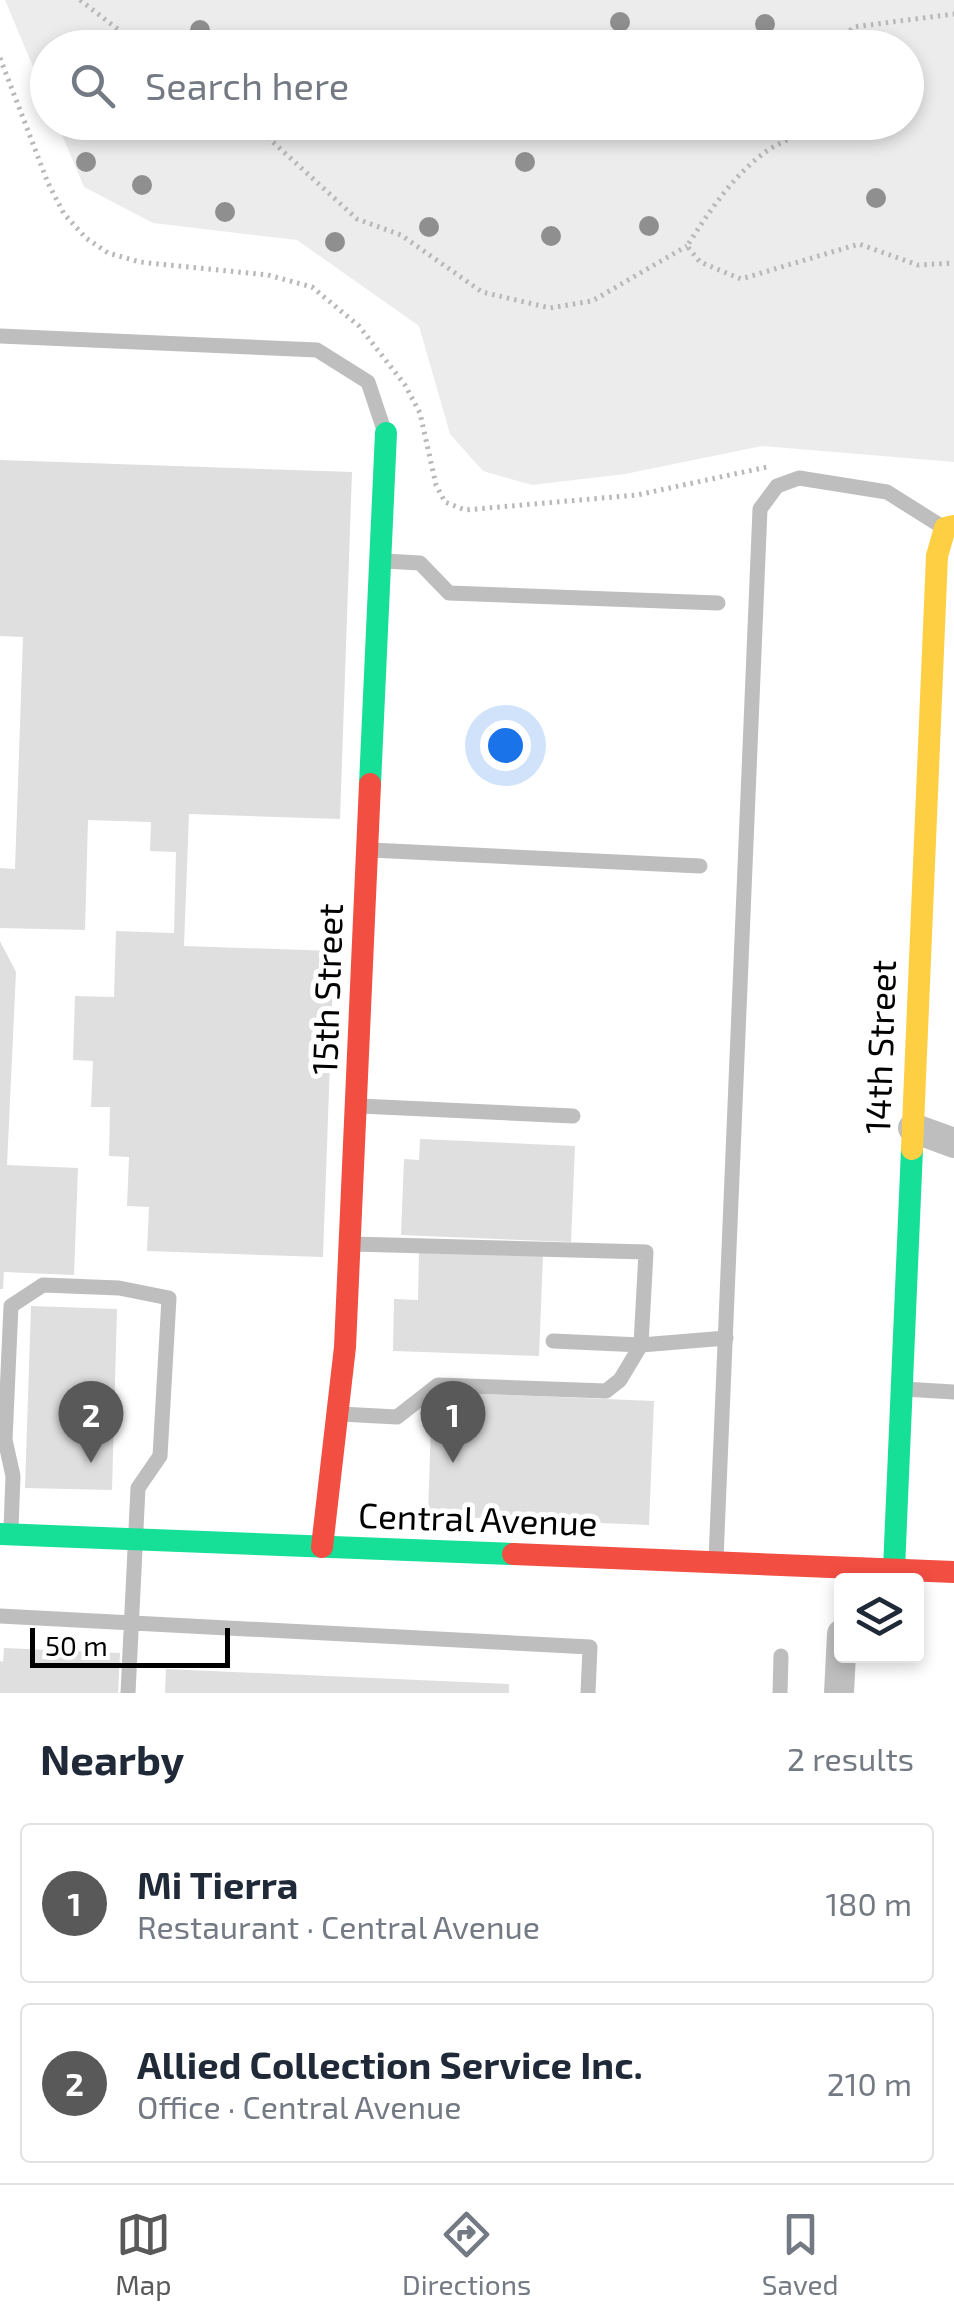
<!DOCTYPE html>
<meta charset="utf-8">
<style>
body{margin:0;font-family:"Exo 2",sans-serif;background:#f6f6f7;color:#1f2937}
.controls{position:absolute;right:30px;bottom:30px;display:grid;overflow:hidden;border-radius:10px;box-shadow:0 5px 15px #0003}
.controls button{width:90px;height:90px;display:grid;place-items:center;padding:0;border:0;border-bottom:2px solid #e0e1e3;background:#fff;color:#1f2937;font:50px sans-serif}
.scale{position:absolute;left:30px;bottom:25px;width:200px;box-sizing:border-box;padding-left:10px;border:5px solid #000;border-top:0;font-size:28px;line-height:35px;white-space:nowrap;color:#000;-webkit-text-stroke:8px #fff;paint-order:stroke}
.you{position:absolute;left:505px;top:745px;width:35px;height:35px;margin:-25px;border:8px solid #fff;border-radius:50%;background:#1a73e8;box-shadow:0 0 0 15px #1a73e833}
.badge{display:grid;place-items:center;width:65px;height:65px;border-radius:50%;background:#595959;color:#fff;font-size:32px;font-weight:700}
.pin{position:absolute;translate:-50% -82px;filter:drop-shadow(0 2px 5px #0008)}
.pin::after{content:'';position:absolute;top:52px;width:35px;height:30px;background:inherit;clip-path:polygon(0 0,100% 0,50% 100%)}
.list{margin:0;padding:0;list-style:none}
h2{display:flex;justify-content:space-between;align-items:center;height:130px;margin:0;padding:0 40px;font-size:42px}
h2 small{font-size:32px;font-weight:400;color:#747a83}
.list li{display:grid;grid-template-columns:65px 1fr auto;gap:30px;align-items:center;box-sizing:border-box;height:160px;margin:0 20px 20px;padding:0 20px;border:2px solid #e0e1e3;border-radius:10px}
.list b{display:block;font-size:38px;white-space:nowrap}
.list p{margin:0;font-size:32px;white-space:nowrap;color:#747a83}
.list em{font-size:32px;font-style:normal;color:#747a83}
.icon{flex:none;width:55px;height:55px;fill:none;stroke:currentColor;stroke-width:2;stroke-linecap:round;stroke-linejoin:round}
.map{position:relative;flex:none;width:954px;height:1693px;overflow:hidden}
.search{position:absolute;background:#fff;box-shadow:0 5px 15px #0003;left:30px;right:30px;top:30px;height:110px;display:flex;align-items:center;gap:25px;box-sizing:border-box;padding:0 35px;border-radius:55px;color:#747a83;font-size:38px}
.sheet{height:490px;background:#fff}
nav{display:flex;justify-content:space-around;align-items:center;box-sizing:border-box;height:140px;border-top:2px solid #e0e1e3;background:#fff;font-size:28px;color:#747a83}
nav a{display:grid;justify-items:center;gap:5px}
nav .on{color:#595959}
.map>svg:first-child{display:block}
.green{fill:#ececec}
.building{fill:#dfdfdf}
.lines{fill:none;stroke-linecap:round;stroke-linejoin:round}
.path{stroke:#b9b9b9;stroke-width:5;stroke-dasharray:2.5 5;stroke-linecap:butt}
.lane{stroke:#bebebe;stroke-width:15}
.street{stroke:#bebebe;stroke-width:30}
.fast{stroke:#16e098;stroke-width:22}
.slow{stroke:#ffcf43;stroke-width:22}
.jam{stroke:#f24e42;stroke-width:22}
.tree{fill:#8f8f8f}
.labels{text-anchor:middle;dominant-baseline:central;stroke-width:10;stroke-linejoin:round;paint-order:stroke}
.street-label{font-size:35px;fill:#000;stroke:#fff}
</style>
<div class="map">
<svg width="954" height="1693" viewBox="0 0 954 1693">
<rect width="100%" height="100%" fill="#fff"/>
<path class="green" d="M5,0H954V462L762,446L625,474L532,485L483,471L450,434L419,326L297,240L153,223L84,187L57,123L906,122V48H48L47,100Z"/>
<path class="building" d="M0,460L352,472L340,819L189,814L184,946L334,951L323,1257L147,1251L149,1207L127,1206L129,1157L109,1156L110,1107H91L93,1061L73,1060L75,996L114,997L116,931L174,933L176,852L150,851L151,822L88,820L85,930L0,928V868L15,869L23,637L0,636Z
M0,941L16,972L7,1165L78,1168L74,1275L4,1272L3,1289H0Z
M420,1139L575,1146L571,1242L401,1235L404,1159L419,1160Z
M419,1252L543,1256L539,1356L393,1351L394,1299L418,1300Z
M31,1306L117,1309L112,1490L25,1488Z
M432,1392L654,1401L649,1525L428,1516Z
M4,1648L120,1653L118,1693H0V1661L3,1662Z
M166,1669L509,1684V1693H165Z"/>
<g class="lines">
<path class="path" d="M80,0L142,48
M836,48L853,27L954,14
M0,58L48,183L64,214L86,238L108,253L140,262L268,275L312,287L359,326L405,385L420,413L436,485L445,502L465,510L637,495L767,467
M251,122L357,219L401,235L482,292L550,308L592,301L687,246
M820,122C803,136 781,140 764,153C731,178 709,212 687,246L700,262L741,279L859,244L918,265L954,263"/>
<path class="lane" d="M0,336L317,350L368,382L384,430
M384,561L420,563L449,593L718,603
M371,850L700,866
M360,1106L573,1116
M352,1244L646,1252L641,1345L553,1341
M903,1389L954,1392
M340,1414L397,1417L438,1385L606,1391L620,1380L641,1345L726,1338
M11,1529L13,1476L5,1440L11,1306L43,1285L119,1288L169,1298L160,1456L138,1488L128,1693
M716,1559L760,509L777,486L799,478L887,492L941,526
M0,1616L590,1647L588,1693
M780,1693L781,1656"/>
<path class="street" d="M913,1128L954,1143
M839,1693L842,1634"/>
<path class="fast" d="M370,784L386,433
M0,1534L513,1554
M894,1569L912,1149"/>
<path class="slow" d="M912,1149L937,556L945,528L954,526"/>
<path class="jam" d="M322,1547L345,1347L370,784
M513,1554L954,1572"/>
</g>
<g class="tree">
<circle cx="620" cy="22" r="10"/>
<circle cx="765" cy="24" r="10"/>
<circle cx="200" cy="30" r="10"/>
<circle cx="86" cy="162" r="10"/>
<circle cx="525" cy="162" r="10"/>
<circle cx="142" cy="185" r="10"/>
<circle cx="876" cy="198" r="10"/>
<circle cx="225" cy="212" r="10"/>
<circle cx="649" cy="226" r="10"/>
<circle cx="429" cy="227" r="10"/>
<circle cx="551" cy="236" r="10"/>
<circle cx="335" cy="242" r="10"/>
</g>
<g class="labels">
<g class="street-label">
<text transform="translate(326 989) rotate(-88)">15th Street</text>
<text transform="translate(879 1047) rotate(-88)">14th Street</text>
<text transform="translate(478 1518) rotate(2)">Central Avenue</text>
</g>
</g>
</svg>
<div class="controls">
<button><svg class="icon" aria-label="layers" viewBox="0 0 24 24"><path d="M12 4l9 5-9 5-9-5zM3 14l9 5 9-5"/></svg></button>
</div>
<div class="scale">50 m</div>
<div class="you"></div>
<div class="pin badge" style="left:453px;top:1463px">1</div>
<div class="pin badge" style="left:91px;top:1463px">2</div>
<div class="search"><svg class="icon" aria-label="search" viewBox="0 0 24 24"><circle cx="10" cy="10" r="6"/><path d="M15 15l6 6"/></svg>Search here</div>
</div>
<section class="sheet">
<h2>Nearby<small>2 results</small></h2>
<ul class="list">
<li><span class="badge">1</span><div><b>Mi Tierra</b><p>Restaurant · Central Avenue</p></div><em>180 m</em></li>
<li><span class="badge">2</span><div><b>Allied Collection Service Inc.</b><p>Office · Central Avenue</p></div><em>210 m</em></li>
</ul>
</section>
<nav>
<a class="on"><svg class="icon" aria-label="map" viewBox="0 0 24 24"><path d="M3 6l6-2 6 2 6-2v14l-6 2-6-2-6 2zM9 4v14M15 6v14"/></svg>Map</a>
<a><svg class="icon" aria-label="directions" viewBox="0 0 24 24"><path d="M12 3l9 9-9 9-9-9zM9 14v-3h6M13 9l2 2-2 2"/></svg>Directions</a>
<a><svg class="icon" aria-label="saved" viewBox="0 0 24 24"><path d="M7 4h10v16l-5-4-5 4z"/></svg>Saved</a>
</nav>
